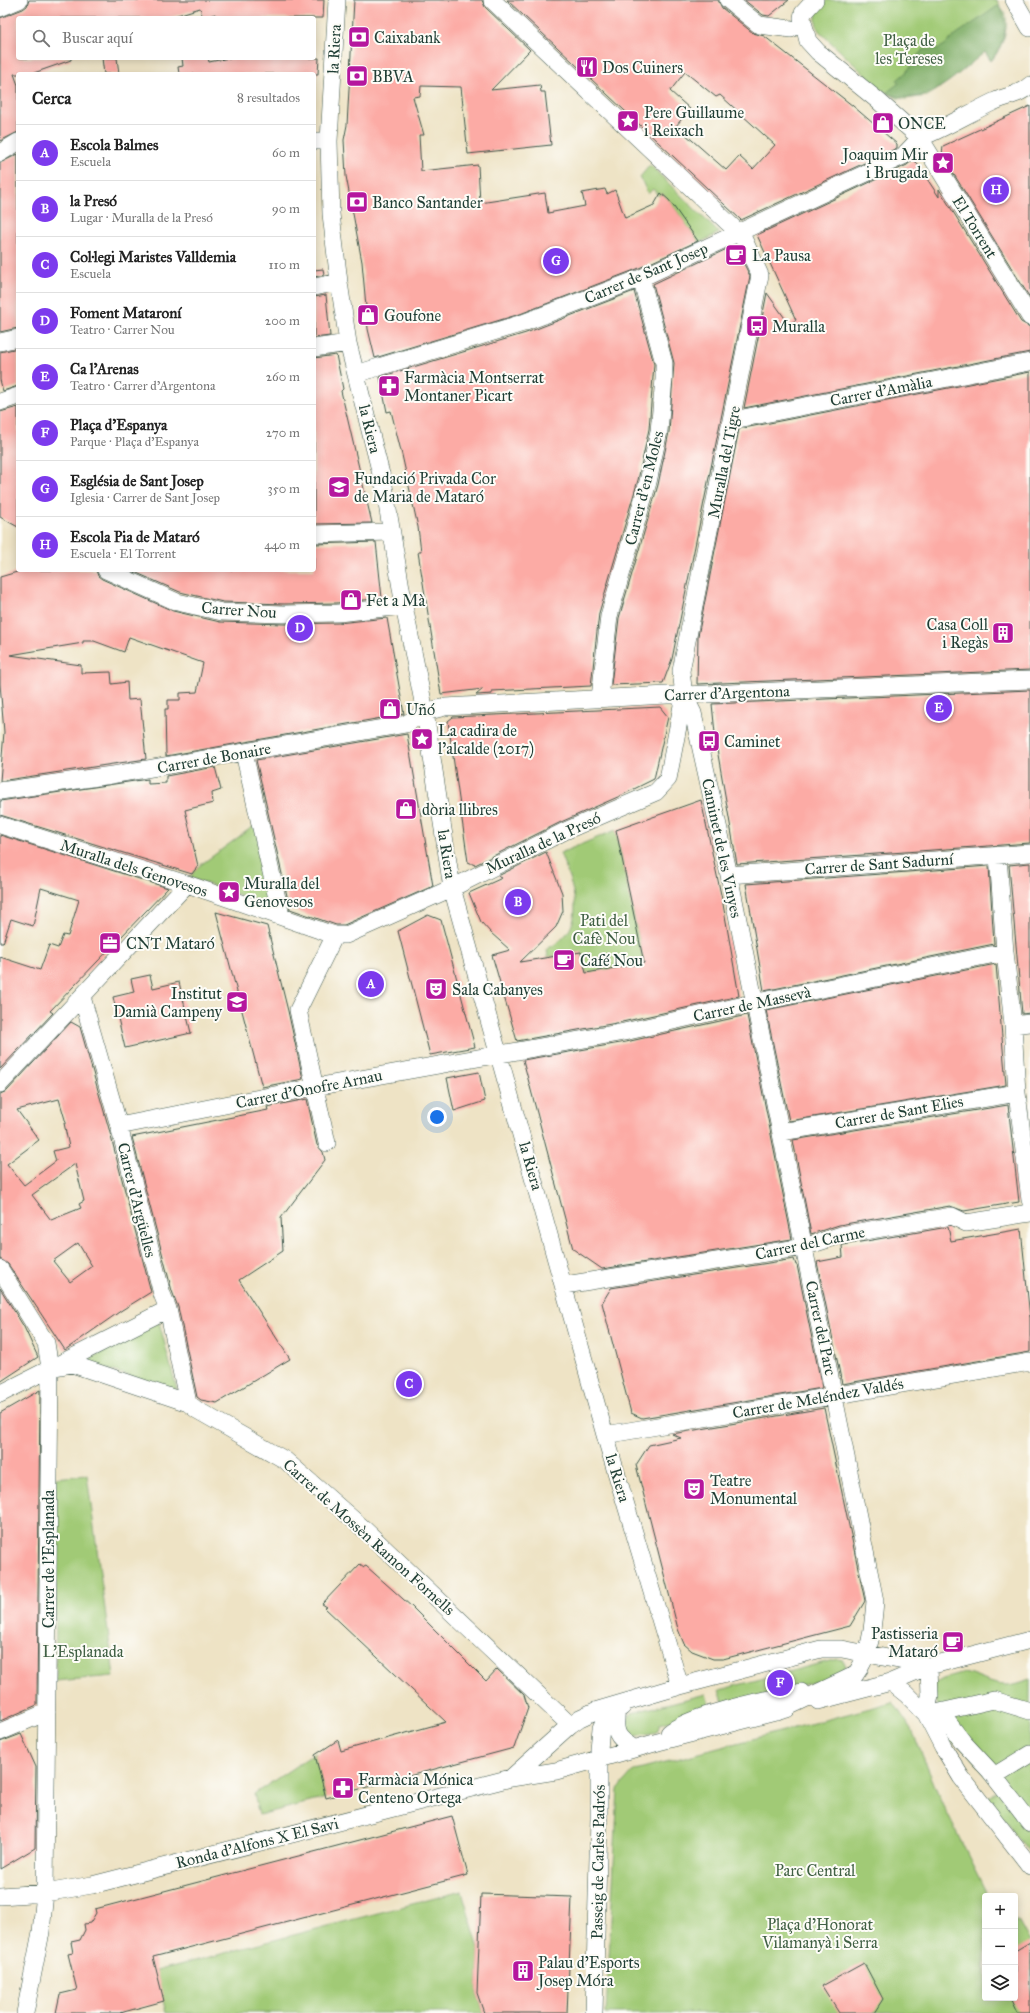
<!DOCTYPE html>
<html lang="es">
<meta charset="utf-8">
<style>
body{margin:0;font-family:"IM FELL Great Primer",serif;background:#f6f6f6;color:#222}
.controls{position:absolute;right:12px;bottom:12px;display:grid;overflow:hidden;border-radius:4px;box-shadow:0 2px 10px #0003}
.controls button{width:36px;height:36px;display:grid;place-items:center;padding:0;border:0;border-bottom:1px solid #e0e0e0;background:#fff;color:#222;font:20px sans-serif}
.you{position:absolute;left:437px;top:1117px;width:14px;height:14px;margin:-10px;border:3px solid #fff;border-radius:50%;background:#1a73e8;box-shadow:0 0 0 6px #1a73e833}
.badge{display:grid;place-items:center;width:26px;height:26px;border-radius:50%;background:#7c3aed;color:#fff;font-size:13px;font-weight:700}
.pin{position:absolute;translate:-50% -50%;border:2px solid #fff;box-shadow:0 1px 4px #0006}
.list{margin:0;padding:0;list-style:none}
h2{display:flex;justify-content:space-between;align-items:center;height:52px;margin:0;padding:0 16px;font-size:17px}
h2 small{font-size:13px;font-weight:400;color:#767676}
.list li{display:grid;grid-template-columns:26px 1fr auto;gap:12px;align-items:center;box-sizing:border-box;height:56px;padding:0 16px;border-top:1px solid #e0e0e0}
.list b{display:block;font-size:15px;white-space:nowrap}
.list p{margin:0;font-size:13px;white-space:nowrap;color:#767676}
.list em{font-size:13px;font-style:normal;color:#767676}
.icon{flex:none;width:22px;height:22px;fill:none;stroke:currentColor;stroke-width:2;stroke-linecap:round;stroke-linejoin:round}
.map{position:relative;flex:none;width:1030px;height:2013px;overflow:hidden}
.search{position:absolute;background:#fff;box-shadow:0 2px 10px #0003;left:16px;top:16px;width:300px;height:44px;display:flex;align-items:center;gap:10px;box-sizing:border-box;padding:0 14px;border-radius:4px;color:#767676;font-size:15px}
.panel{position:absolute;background:#fff;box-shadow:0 2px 10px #0003;left:16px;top:72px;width:300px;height:500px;border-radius:4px}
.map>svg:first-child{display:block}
.green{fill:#a1ca76;stroke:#608455}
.forest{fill:#80ae67;stroke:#50764e}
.building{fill:#fcaba5;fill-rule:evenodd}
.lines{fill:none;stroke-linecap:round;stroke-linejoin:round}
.minor-casing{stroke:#3e564a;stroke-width:18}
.minor{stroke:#fff;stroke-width:17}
.labels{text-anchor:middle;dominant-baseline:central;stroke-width:4;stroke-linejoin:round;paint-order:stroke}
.poi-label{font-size:16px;fill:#1f3d34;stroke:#fdfcf7;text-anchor:start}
.park-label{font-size:16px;fill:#406044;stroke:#fdfcf7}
.street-label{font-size:16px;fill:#1f3d34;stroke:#fdfcf7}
</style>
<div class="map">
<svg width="1030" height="2013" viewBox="0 0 1030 2013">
<rect width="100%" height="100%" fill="#fdfcf7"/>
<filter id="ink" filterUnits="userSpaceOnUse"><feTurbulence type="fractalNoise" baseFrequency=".025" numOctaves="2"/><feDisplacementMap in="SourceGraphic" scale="8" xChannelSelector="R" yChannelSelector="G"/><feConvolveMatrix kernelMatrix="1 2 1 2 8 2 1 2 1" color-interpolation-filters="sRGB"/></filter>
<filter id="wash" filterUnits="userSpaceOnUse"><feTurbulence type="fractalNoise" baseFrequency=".012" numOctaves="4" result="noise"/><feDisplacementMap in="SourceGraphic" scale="16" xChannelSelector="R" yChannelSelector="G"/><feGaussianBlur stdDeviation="0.9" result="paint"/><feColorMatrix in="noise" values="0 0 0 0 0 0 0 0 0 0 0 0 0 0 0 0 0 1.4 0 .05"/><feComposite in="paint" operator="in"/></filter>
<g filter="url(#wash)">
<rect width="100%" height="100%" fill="#eee3c5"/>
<path class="green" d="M827,0H997C999,4 1003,9 1005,14C1010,29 1001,49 991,61L985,52L937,90L927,96L906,99L897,98L880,89L819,31C813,19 816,8 827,0Z
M650,165L716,230L719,233L699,243L669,200L661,193L659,196L653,189L648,194L640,177Z
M255,825L284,910L190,878L195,869Z
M616,830L644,963L586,973L581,952L548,957L547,949C591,927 573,888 560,853Z
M159,1322L177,1390L83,1362Z
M87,1475L114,1676L56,1681L55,1478Z
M837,1659L843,1660L846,1666L842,1675L724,1705L719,1690Z
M964,1673C978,1676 991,1685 1006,1685C1013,1685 1023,1681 1030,1679V1853L987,1799L997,1790L969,1753L948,1739L934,1693V1684L943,1679Z
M706,1694L710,1709L660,1724L657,1732L634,1736C624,1731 622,1721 631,1713Z
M893,1702L912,1730L942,1803L988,1896H985V1998H1015V1920H1018L1030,1942V2013H606L618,1789L635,1770Z
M315,1753L326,1798L259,1815L254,1794Z
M462,1891L479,1949L477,1993L484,2013H166L156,1971Z"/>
<path class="forest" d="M999,5C1010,23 1004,45 991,61L985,52C954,76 928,109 886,93L899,83L897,80C909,71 915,61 923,49C946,52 945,41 961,31C974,23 986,14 999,5Z"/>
<g id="blocks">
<path class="building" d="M29,0H324L323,18H216L215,14L203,18L200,8L168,18H18V58H71V60L31,74H14L18,85V132L0,141V18L23,9L27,6Z
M354,0H482L485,7L530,50L491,90L540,85L541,92H545L551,145L468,154L461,87L421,86L420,96L413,97L424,135H419L421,171L478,165L480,203L545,193L548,213L585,206L582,193L605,189L607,194L615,190L625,218L654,205L661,193L669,200L698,241L637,269L520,314L375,358L368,329L362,262L346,176L344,140L347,125Z
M507,0H718L722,8L753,33L764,36L853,106L897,144V148L741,220ZM685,72L716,97L720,95L775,145L753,169L739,156L726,170L676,126L690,109L670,91Z
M744,0H789L769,16L763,15Z
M102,58H117L119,74H104Z
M182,58H208L209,62L229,58H319L318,74H179L178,67L183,66Z
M1030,106V298L942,155L943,146Z
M18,154V328L0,332V163Z
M914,159L939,197V189L1021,322L1030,327V352L744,408L767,293L789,324L796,320L757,235L907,165Z
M733,246L740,256L750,276L672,659L663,683L611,685L619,618L658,485L669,432L674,363L653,284Z
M323,269L324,275L314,277V270Z
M634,291L654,364L649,429L638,480L599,613L591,686L492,691V694L476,695L483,689L441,694L418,552H421L418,527L402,455L391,411L387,412L380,377L526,333Z
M326,295L330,336L314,338V297Z
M18,348V386L3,391L0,380V352Z
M336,355L343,389L341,391L372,523L314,524V358Z
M1030,372V670L697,684L698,636L739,429Z
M18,407V527L0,517V412Z
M376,542L382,598L337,603L284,604L223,602L180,592L130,570H314V544Z
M24,570H96L98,576L102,579L173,611L220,622L284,624L338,623L387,618L404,714L166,756L165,709H168V700H180V693L197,692L203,663L129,637L124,652L94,641H83V643L10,655L81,665V673L111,672L112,684L127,682L128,700L140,699L146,759L0,781L4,732L0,684V577Z
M1030,690V843L737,864L716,743L712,704Z
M660,707L668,717L654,779L620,796L561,822L475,865L468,862L448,721L453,717Z
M407,734L433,886L344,925H336L290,909L256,760Z
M215,767L221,790L212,793L213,803L185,810L198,866L192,874L0,815V801L148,779V784L166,783V776Z
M701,800L723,904L739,996L622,1022L517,1041L492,955L510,950L491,933L481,922L469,893L502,878L498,876L546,852L562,893L563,911L556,927L520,962L581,952L586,973L644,963L616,830Z
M0,835L168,888L50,1011L53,1013L0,1069V957L40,970L49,945L58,948L63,935L68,936L79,900L41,888L33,926L11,919L3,943H0Z
M1030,863V1013L1022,1014L1009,865Z
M989,866L994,944L764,991L746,884Z
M216,912L267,926L288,1011L303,1079L262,1087Z
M428,915L441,920L475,1047L430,1055L398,931Z
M996,964L1006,1085L789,1121L766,1010Z
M150,975L153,988L179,982L191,1033L125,1048L113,997L134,992L131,979Z
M747,1015L792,1239L602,1269L573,1249L523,1060L626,1042Z
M71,1022L80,1027L109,1129L151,1292L122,1310L65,1350L8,1264L0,1259V1094L7,1091ZM59,1099L66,1123H64L69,1147L53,1151L56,1161L24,1185L7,1164L39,1140L17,1110ZM75,1164L84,1201L79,1204L81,1208L51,1220L32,1195ZM78,1243L92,1266L70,1282L53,1261Z
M479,1072L485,1101L454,1111L447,1078Z
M307,1099L317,1145L323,1152L325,1160L281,1218L283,1251L239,1280L290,1359L217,1403L201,1400L197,1397L178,1307L172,1291L132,1137L268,1110L267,1107Z
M1008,1105L1019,1202L964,1211L950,1206L839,1225L811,1234L793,1140Z
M948,1227L951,1241L1021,1229L1030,1318V1352L842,1384L817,1262L843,1257L842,1245H843Z
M794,1259L796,1265H797L822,1388L642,1418L631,1413L602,1303L611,1288Z
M0,1288L24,1327L38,1357L0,1382Z
M40,1390L37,1705L0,1721V1413Z
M824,1408L865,1601L850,1626L723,1659H713L692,1651L684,1644L678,1629L636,1465L649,1445L681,1438L672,1434Z
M360,1564L364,1567L366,1566L412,1607L486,1681L497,1669L524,1695L528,1708L514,1748L326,1798L315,1755L338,1740L341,1751L446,1722L325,1608L327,1607L322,1604Z
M21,1734L36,1767L35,1848L0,1869V1742Z
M452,1816L468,1875L153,1957L164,2001L120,2013H56L60,1994L77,1990L68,1954L73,1953L71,1942L80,1940L85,1930L84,1924L90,1923L96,1913L95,1909Z
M481,1894L572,1897L567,2013H484L477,1993Z
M1030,1942V2013H1018L1011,1998H1015V1951Z
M864,1963L883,1999L874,2013H839L822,1986Z"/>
</g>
</g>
<g filter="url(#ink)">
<use href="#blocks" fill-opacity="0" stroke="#3e564a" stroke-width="1"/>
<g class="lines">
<g class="minor-casing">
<path id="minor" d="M337,0L329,141L331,214L339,282L348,343L384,486L404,606L425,712L452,888L605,1435L680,1686
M492,0L739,233L744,240L760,275L681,671L684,695L693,713L729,875L875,1601C873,1625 871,1655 855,1675L777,1712
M728,0L759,25L791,29
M815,0L803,13L802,18L808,41L818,52L876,99L920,138L1030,317
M1014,0L1030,28
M0,8L19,0
M920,138C945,128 968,114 993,102C1005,96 1020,95 1030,85
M314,141H329
M0,153L18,142
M314,287L339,282
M0,342L18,338
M314,348L348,343
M356,374L523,323L641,278L903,156L920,138
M0,402L18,396
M733,420L1030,362
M314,534L392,532
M106,570L177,602L222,612L284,614L338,613L404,606
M600,698L609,616L648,482L659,431L664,379V363L641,278
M244,753L281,916
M0,791L112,775L406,724L425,712L445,707L667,695H684L1030,680
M0,825L187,884L325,932L335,935H346L452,888L565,831L656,792L668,779L684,695
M998,856L1005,952L1013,1025L1017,1093L1030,1200
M729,875L1030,853
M82,997L119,1126L162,1294L168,1309L188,1403
M1013,1025L1030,1023
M0,1084L187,884
M119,1126L315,1087L624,1032L753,1003L1005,952
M781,1132L1017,1093
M327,1143L298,1010L335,935
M0,1269L46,1343L50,1368L45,1893L41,1932L25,2013
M565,1285L804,1247L841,1235L952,1216L966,1223L1030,1213
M50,1368L72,1364L188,1403L197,1410L285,1460L364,1529L570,1725
M0,1394L168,1309
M605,1435L1030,1362
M891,1682L906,1694L926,1714L943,1747L961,1777L1030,1866
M818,1701L891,1682L929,1666L1030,1640
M617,1709C614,1732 615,1737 635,1749
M1030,1711L994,1700L940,1712L963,1742L990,1771L1030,1823
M926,1714L930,1696L929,1666
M0,1732L47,1712
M669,1733C690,1714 771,1699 801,1692
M994,1776L1030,1754
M511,1778L570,1725L580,1718L595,1711L680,1686L821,1649H842L929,1666
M0,1896L45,1893L92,1885L511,1778L556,1771L658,1742L787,1709
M594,2013L599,1818V1749L601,1728L606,1717L622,1707"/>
</g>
<use href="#minor" class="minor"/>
</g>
</g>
<defs>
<g id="bank-square" transform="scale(1.15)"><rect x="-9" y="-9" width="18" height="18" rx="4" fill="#b5179e" stroke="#fdfcf7"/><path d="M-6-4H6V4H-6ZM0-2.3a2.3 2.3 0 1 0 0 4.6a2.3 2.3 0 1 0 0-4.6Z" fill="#fff"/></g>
<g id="restaurant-square" transform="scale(1.15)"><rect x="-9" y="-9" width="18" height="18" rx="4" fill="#b5179e" stroke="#fdfcf7"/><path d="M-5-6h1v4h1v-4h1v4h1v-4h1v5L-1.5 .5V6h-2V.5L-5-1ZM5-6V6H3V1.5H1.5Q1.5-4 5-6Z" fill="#fff"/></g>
<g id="sight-square" transform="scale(1.15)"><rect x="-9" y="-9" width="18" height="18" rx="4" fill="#b5179e" stroke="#fdfcf7"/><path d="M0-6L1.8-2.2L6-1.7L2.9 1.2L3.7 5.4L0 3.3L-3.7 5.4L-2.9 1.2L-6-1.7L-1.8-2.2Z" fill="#fff"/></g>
<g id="shop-square" transform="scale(1.15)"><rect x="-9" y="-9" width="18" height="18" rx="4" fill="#b5179e" stroke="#fdfcf7"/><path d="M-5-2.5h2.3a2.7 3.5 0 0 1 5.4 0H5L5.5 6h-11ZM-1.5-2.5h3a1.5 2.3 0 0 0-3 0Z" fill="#fff"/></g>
<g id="cafe-square" transform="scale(1.15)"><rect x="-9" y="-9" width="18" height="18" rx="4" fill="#b5179e" stroke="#fdfcf7"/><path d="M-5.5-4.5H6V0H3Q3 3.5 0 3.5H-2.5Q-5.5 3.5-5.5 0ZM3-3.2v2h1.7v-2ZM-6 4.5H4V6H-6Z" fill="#fff"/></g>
<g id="bus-square" transform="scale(1.15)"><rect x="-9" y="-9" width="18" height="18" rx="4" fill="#b5179e" stroke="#fdfcf7"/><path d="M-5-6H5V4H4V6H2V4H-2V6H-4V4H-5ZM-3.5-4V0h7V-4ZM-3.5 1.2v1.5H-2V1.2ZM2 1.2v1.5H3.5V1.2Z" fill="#fff"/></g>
<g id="pharmacy-square" transform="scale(1.15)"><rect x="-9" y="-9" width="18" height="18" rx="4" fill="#b5179e" stroke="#fdfcf7"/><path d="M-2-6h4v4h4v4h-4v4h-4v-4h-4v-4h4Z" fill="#fff"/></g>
<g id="school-square" transform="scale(1.15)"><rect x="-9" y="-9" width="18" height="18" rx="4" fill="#b5179e" stroke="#fdfcf7"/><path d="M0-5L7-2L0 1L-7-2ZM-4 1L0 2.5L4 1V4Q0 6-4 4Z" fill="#fff"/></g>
<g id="building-square" transform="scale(1.15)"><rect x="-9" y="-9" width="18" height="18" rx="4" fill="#b5179e" stroke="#fdfcf7"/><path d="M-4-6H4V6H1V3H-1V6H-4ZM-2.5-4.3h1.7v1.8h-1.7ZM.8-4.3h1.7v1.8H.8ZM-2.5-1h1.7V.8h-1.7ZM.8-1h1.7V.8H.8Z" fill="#fff"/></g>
<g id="office-square" transform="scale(1.15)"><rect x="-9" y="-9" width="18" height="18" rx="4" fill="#b5179e" stroke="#fdfcf7"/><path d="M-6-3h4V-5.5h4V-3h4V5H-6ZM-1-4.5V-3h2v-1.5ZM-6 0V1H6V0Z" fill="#fff"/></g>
<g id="theatre-square" transform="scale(1.15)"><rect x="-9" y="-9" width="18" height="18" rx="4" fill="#b5179e" stroke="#fdfcf7"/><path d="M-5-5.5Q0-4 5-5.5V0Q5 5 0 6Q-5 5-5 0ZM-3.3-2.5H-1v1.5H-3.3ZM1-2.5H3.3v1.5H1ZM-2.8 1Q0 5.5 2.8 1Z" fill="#fff"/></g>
</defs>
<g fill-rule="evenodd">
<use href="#bank-square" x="359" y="37"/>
<use href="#restaurant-square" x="587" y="67"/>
<use href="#bank-square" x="357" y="76"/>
<use href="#sight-square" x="628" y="121"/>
<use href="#shop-square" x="883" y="123"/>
<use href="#sight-square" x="943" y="163"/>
<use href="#bank-square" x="357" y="202"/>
<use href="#cafe-square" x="736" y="255"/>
<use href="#shop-square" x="368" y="315"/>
<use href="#bus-square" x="757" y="326"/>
<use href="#pharmacy-square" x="389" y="386"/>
<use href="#school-square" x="339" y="487"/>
<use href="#shop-square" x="351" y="600"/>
<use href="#building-square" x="1003" y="633"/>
<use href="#shop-square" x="390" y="709"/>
<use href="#sight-square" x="422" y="739"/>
<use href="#bus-square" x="709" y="741"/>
<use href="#shop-square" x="406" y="809"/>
<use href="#sight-square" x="229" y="892"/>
<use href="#office-square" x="110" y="943"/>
<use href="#cafe-square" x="564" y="960"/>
<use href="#theatre-square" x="436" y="989"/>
<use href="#school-square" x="237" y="1002"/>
<use href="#theatre-square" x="694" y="1489"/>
<use href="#cafe-square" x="953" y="1642"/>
<use href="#pharmacy-square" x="343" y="1788"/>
<use href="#building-square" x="523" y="1971"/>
</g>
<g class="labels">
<g class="poi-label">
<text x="374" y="37">Caixabank</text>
<text x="602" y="67">Dos Cuiners</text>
<text x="372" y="76">BBVA</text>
<text x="644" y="112">Pere Guillaume<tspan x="644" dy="18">i Reixach</tspan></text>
<text x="898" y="123">ONCE</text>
<text x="928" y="154" text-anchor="end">Joaquim Mir<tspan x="928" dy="18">i Brugada</tspan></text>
<text x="372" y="202">Banco Santander</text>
<text x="752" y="255">La Pausa</text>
<text x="384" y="315">Goufone</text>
<text x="772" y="326">Muralla</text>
<text x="404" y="377">Farmàcia Montserrat<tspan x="404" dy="18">Montaner Picart</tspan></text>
<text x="354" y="478">Fundació Privada Cor<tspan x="354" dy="18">de Maria de Mataró</tspan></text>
<text x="366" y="600">Fet a Mà</text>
<text x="988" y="624" text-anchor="end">Casa Coll<tspan x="988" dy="18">i Regàs</tspan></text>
<text x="406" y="709">Uñó</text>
<text x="438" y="730">La cadira de<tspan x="438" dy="18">l'alcalde (2017)</tspan></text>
<text x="724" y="741">Caminet</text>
<text x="422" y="809">dòria llibres</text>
<text x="244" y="883">Muralla del<tspan x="244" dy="18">Genovesos</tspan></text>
<text x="126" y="943">CNT Mataró</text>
<text x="580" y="960">Café Nou</text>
<text x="452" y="989">Sala Cabanyes</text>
<text x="222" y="993" text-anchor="end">Institut<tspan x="222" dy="18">Damià Campeny</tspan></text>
<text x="710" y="1480">Teatre<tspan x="710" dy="18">Monumental</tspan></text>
<text x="938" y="1633" text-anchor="end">Pastisseria<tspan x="938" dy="18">Mataró</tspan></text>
<text x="358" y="1779">Farmàcia Mónica<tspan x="358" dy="18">Centeno Ortega</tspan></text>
<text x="538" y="1962">Palau d'Esports<tspan x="538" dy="18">Josep Móra</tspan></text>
</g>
<g class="park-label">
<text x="909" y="40">Plaça de<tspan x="909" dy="18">les Tereses</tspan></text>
<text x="604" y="920">Pati del<tspan x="604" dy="18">Cafè Nou</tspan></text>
<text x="83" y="1651">L'Esplanada</text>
<text x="815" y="1870">Parc Central</text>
<text x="820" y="1924">Plaça d'Honorat<tspan x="820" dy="18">Vilamanyà i Serra</tspan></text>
</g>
<g class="street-label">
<text transform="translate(334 49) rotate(-87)">la Riera</text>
<text transform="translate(975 227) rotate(58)">El Torrent</text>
<text transform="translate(646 273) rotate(-23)">Carrer de Sant Josep</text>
<text transform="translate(881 391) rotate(-11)">Carrer d'Amàlia</text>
<text transform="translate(370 429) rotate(76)">la Riera</text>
<text transform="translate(724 462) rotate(-79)">Muralla del Tigre</text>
<text transform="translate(644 488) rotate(-76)">Carrer d'en Moles</text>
<text transform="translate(239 610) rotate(4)">Carrer Nou</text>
<text transform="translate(727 693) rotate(-2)">Carrer d'Argentona</text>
<text transform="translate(214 758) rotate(-10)">Carrer de Bonaire</text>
<text transform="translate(543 843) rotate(-25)">Muralla de la Presó</text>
<text transform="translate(722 848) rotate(78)">Caminet de les Vinyes</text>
<text transform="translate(447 854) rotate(81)">la Riera</text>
<text transform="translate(879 864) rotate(-4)">Carrer de Sant Sadurní</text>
<text transform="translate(134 868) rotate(18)">Muralla dels Genovesos</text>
<text transform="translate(752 1004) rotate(-12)">Carrer de Massevà</text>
<text transform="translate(309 1089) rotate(-11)">Carrer d'Onofre Arnau</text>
<text transform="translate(899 1112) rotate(-10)">Carrer de Sant Elies</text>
<text transform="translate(531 1166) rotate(74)">la Riera</text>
<text transform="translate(137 1200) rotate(76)">Carrer d'Argüelles</text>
<text transform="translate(810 1243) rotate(-12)">Carrer del Carme</text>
<text transform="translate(821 1328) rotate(78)">Carrer del Parc</text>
<text transform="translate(818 1398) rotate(-10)">Carrer de Meléndez Valdés</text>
<text transform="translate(618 1478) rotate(73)">la Riera</text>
<text transform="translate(369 1537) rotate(42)">Carrer de Mossèn Ramon Fornells</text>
<text transform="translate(48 1559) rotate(-90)">Carrer de l'Esplanada</text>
<text transform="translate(257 1843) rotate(-14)">Ronda d'Alfons X El Savi</text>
<text transform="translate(598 1862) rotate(-89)">Passeig de Carles Padrós</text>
</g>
</g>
</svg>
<div class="controls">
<button>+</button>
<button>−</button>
<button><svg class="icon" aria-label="layers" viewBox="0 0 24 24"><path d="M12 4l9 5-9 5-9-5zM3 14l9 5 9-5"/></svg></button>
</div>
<div class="you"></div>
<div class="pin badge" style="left:371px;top:984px">A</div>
<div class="pin badge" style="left:518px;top:902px">B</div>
<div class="pin badge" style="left:409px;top:1384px">C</div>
<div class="pin badge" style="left:300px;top:628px">D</div>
<div class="pin badge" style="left:939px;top:708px">E</div>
<div class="pin badge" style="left:780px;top:1683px">F</div>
<div class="pin badge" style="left:556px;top:261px">G</div>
<div class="pin badge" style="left:996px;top:190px">H</div>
<div class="search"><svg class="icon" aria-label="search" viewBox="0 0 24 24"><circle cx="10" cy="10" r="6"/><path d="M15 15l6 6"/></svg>Buscar aquí</div>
<section class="panel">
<h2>Cerca<small>8 resultados</small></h2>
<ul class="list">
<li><span class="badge">A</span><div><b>Escola Balmes</b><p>Escuela</p></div><em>60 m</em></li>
<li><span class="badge">B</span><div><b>la Presó</b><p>Lugar · Muralla de la Presó</p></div><em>90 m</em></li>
<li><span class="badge">C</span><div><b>Col·legi Maristes Valldemia</b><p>Escuela</p></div><em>110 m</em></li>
<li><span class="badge">D</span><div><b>Foment Mataroní</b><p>Teatro · Carrer Nou</p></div><em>200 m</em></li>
<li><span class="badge">E</span><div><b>Ca l'Arenas</b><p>Teatro · Carrer d'Argentona</p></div><em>260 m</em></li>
<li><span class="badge">F</span><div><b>Plaça d'Espanya</b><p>Parque · Plaça d'Espanya</p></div><em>270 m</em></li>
<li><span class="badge">G</span><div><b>Església de Sant Josep</b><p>Iglesia · Carrer de Sant Josep</p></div><em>350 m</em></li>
<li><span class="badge">H</span><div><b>Escola Pia de Mataró</b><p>Escuela · El Torrent</p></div><em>440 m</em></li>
</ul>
</section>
</div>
